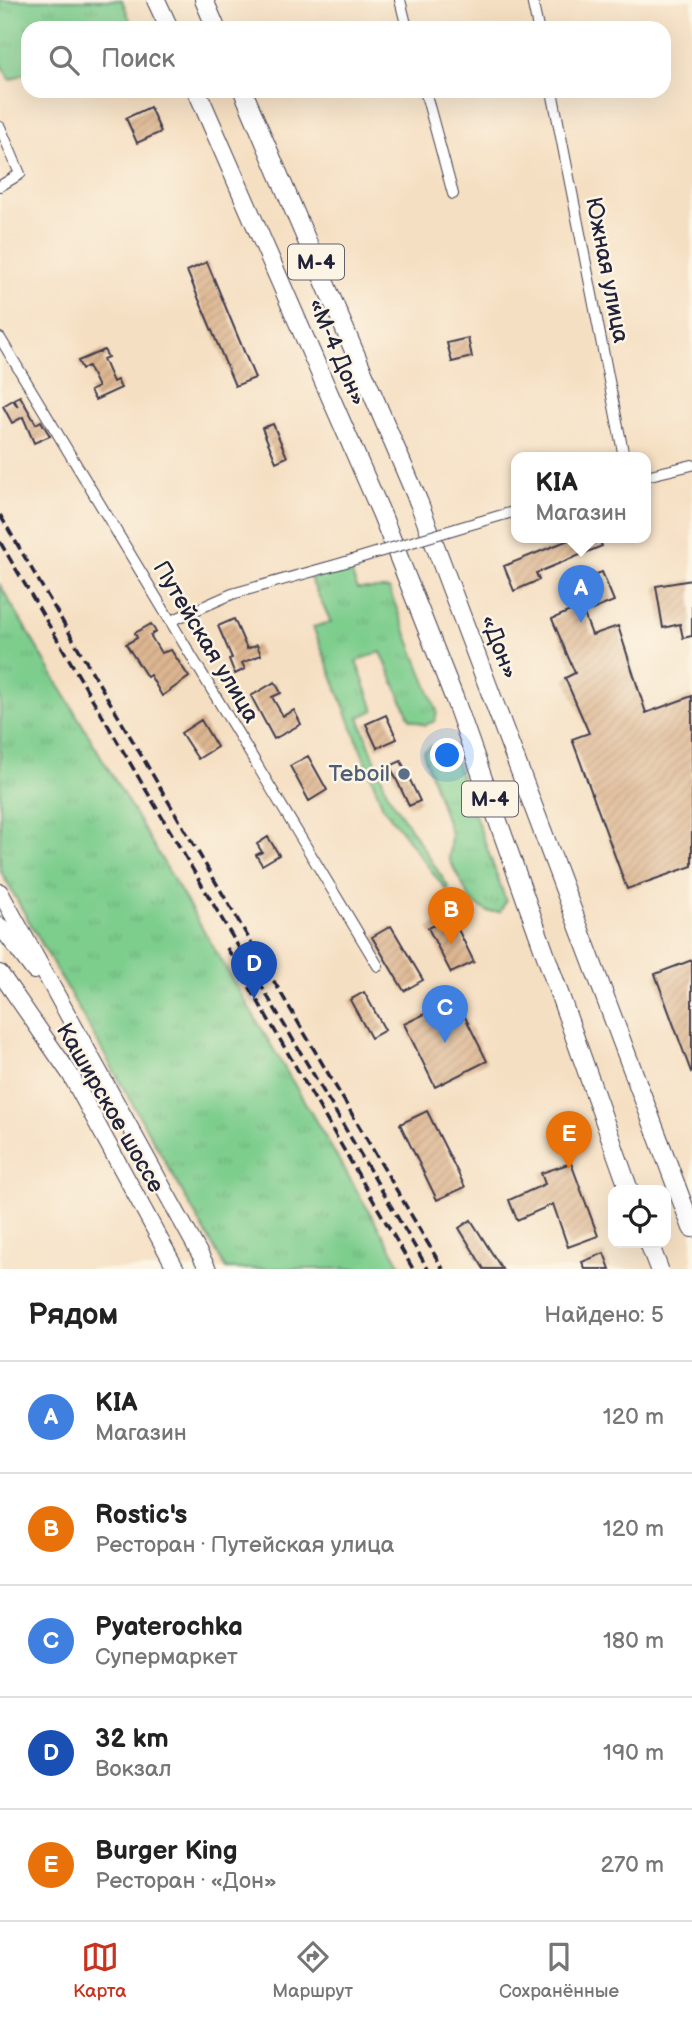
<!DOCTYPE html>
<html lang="ru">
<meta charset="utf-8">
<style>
body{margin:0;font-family:"Balsamiq Sans",sans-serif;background:#f2f2f2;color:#222}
.controls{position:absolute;right:21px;bottom:21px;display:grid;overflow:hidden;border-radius:14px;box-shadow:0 7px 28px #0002}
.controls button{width:63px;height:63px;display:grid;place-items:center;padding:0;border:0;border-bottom:2px solid #e0e0e0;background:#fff;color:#222;font:35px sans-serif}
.you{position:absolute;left:448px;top:756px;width:24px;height:24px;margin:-18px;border:5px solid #fff;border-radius:50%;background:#1a73e8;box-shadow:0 0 0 10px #1a73e833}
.badge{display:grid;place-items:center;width:46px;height:46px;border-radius:50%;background:#c8321e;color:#fff;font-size:23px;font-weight:700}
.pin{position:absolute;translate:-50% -58px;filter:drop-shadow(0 2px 4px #0008)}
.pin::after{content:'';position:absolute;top:37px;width:24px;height:21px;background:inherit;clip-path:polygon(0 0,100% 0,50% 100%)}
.popup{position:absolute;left:511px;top:452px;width:140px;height:91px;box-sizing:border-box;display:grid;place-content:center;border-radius:14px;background:#fff;filter:drop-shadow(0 2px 5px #0005);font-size:23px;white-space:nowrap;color:#767676}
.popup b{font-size:26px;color:#222}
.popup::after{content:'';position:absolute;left:50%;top:100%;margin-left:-14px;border:14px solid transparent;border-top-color:#fff}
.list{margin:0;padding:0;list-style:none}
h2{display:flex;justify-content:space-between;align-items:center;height:91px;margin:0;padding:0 28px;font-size:30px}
h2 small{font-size:23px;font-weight:400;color:#767676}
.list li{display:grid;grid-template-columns:46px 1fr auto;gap:21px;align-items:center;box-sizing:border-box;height:112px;padding:0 28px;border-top:2px solid #e0e0e0}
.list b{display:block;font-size:26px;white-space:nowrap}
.list p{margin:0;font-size:23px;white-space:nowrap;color:#767676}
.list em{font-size:23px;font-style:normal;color:#767676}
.icon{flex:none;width:38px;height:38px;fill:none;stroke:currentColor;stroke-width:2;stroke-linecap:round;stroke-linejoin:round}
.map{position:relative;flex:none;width:692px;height:1269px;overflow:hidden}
.search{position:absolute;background:#fff;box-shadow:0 7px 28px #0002;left:21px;right:21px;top:21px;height:77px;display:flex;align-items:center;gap:18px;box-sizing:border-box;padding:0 24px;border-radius:21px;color:#767676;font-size:26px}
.sheet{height:651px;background:#fff}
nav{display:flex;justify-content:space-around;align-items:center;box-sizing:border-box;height:98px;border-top:2px solid #e0e0e0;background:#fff;font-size:19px;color:#767676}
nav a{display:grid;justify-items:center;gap:4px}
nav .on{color:#c8321e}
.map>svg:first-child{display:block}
.grass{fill:url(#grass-tufts);stroke:#507864;stroke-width:2}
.building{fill:url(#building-hatch)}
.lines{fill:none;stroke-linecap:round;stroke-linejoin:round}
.minor-casing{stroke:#423e4f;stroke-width:12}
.primary-casing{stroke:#423e4f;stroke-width:18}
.motorway-casing{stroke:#423e4f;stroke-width:20}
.minor{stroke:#fff;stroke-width:10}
.primary{stroke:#fff;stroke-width:16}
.motorway{stroke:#fff;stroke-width:18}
.rail{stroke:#22223b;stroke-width:3.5;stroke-dasharray:10 5;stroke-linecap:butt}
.minor-bridge-casing{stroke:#423e4f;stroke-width:12;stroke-linecap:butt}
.minor-bridge{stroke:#fff;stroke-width:10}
.service-dot{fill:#5c6f8a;stroke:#fcf5e5;stroke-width:2.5}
.labels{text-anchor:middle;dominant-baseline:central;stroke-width:5;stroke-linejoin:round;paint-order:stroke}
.shield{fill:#fcf5e5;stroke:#63616e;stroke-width:2}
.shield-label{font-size:21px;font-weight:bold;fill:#22223b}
.street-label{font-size:23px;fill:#22223b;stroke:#fcf5e5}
.service-label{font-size:23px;fill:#4e5e75;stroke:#fcf5e5;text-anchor:end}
</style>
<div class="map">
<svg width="692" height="1269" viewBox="0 0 692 1269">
<defs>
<pattern id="grass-tufts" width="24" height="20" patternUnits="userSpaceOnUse" patternTransform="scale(1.75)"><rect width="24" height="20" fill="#7dcd8d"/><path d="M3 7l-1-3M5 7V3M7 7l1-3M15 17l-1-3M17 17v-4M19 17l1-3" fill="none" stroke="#6cb07b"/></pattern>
<pattern id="building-hatch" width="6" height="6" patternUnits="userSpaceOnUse" patternTransform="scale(1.75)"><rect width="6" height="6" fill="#ddb691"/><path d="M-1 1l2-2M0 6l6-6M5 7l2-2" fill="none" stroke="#bd9c7e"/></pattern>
</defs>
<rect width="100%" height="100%" fill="#fcf5e5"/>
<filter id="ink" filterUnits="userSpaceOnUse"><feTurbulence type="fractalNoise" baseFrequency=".0143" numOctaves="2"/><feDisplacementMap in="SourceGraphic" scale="14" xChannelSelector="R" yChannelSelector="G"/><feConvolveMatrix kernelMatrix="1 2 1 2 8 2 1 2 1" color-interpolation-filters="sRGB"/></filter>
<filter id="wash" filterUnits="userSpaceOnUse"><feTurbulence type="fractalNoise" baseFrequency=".00686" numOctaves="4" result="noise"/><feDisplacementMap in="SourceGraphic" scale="28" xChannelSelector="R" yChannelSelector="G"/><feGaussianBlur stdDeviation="1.57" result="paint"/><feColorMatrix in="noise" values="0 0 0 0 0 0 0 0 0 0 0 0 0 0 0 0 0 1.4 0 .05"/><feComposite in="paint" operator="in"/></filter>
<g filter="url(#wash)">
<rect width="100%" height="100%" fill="#f5dfc2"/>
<path class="grass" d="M0,0H122L132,25L126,28H28V72L10,80L0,63Z
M350,568L357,589H389L437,711L435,721L425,725L410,719L381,652L356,661L374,710L359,717L388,794L449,888L446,890L383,807L313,627L331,622L310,578Z
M0,585L403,1269H226L0,870Z
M431,746L453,754L506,901L500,912H488L471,901L449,859L451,834L423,752Z"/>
<g id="blocks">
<path class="building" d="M150,107L161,132L137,143L126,118Z
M207,262L255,378L235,386L187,271Z
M468,338L472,357L452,362L447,343Z
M104,350L108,357L103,359L113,382L117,380L121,388L95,400L90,391L98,387L88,366L82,369L78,361Z
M20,396L36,424L41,421L50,436L34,443L23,417L12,423L3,406L13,400L18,407L14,399Z
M273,424L287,457L276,462L262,428Z
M576,537H598L602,546L536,573L539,580L514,591L504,566Z
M602,572L614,601L592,610L580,580Z
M692,580V636L683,638L680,624L663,628L656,586Z
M581,606L592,635L618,626L646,713L692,696V866L627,889L572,739L589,733L565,678L575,673L552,619Z
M234,619L247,649L257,645L261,655L242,663L245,669L235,674L229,659L232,658L218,626Z
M151,624L156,632L150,635L161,653L171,650L189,677L162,696L150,675L147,677L126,644L137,638L135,633Z
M275,682L281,693L272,697L283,716L294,710L301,724L274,739L251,696Z
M386,715L397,739L377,748L366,724Z
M201,720L217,747L198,759L181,733Z
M308,756L327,790L309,801L290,766Z
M401,761L420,801L409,806L390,766Z
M268,837L279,855L262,865L256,855L262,852L257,844Z
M452,917L474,962L451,973L428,928Z
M391,926L423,980L404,991L372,937Z
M692,960V1071L691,1072L655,974Z
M364,992L385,1030L371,1038L350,1000Z
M456,999L487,1061L435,1087L404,1024Z
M427,1111L465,1187L437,1200L400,1124Z
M571,1163L598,1236L568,1247L553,1204L517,1220L509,1200L545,1184L541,1173Z
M471,1220L502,1269H484L459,1228Z
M604,1253L610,1269H585L582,1262Z"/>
</g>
</g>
<g filter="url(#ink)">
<use href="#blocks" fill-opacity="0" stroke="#423e4f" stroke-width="2"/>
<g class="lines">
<g class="minor-casing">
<path id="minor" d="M400,0L407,28
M532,0L538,28
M425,91L453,194
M552,91L624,457
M0,127L20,174L0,186
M0,338L378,966
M646,476L692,465
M475,523L516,511
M171,621L232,594L339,564"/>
</g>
<g class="primary-casing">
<path id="primary" d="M0,892L208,1269
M0,926L34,971
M0,973L70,1074L176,1269"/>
</g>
<g class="motorway-casing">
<path id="motorway" d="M156,0L169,28
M204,0L216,28
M197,91L382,515L455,700L629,1190
M243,91L419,503L692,1228
M649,1243L659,1269"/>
</g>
<use href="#minor" class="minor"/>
<use href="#primary" class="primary"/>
<use href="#motorway" class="motorway"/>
<path class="rail" d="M0,515L443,1269
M0,542L428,1269
M227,948L413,1269"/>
<g class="minor-bridge-casing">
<path id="minor-bridge" d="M339,564L475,523"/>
</g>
<use href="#minor-bridge" class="minor-bridge"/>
</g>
</g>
<circle class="service-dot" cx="404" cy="774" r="7"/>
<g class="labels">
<g class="shield">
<rect x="288" y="244.5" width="56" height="35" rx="5"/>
<rect x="462" y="781.5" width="56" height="35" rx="5"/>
</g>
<g class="shield-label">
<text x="316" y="262">М-4</text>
<text x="490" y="799">М-4</text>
</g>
<g class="street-label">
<text transform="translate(607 270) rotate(79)">Южная улица</text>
<text transform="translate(337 352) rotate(67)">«М-4 Дон»</text>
<text transform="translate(206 642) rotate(59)">Путейская улица</text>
<text transform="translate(499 647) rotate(69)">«Дон»</text>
<text transform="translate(110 1108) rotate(60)">Каширское шоссе</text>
</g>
<g class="service-label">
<text x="390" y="774">Teboil</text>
</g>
</g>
</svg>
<div class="controls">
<button><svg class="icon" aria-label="locate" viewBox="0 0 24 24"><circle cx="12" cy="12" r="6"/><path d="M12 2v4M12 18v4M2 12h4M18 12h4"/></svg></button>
</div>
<div class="you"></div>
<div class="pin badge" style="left:581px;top:623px;background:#3f7fe0">A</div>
<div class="popup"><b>KIA</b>Магазин</div>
<div class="pin badge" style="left:451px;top:945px;background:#e8710a">B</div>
<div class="pin badge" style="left:445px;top:1043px;background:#3f7fe0">C</div>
<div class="pin badge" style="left:254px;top:999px;background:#1a4fb4">D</div>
<div class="pin badge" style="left:569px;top:1169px;background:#e8710a">E</div>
<div class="search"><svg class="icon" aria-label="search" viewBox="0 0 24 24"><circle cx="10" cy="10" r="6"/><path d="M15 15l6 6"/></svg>Поиск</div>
</div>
<section class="sheet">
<h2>Рядом<small>Найдено: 5</small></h2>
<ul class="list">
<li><span class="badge" style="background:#3f7fe0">A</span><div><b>KIA</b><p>Магазин</p></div><em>120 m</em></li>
<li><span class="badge" style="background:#e8710a">B</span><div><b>Rostic's</b><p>Ресторан · Путейская улица</p></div><em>120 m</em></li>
<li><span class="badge" style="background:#3f7fe0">C</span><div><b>Pyaterochka</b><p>Супермаркет</p></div><em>180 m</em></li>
<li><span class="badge" style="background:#1a4fb4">D</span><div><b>32 km</b><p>Вокзал</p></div><em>190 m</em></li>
<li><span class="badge" style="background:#e8710a">E</span><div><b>Burger King</b><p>Ресторан · «Дон»</p></div><em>270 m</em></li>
</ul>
</section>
<nav>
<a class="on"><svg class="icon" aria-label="map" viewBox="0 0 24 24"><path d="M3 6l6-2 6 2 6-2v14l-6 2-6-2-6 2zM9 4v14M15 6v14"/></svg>Карта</a>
<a><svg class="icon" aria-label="directions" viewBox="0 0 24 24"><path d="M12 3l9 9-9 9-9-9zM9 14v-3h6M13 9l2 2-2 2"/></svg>Маршрут</a>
<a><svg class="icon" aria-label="saved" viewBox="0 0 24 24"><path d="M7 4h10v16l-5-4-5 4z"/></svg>Сохранённые</a>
</nav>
